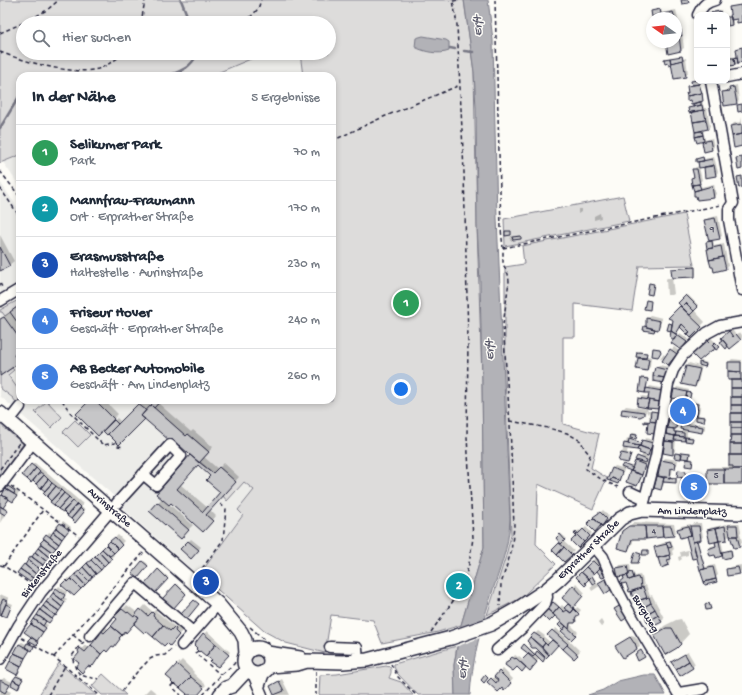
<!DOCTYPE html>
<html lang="de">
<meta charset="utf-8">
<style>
body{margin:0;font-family:"Gochi Hand",sans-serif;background:#f2f2f3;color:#1f2937}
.controls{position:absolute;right:12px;top:12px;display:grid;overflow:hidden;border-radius:8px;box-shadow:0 2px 6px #0003}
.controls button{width:36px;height:36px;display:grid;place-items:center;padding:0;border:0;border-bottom:1px solid #e0e1e3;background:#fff;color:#1f2937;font:20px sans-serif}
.compass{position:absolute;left:646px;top:12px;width:36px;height:36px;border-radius:50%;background:#fff;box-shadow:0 2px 6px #0003;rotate:284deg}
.you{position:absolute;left:401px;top:389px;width:14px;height:14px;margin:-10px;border:3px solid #fff;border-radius:50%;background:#1a73e8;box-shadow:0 0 0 6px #1a73e833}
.badge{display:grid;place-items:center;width:26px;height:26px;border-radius:50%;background:#d1495b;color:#fff;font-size:13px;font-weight:700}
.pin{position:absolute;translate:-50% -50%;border:2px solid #fff;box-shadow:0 1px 4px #0006}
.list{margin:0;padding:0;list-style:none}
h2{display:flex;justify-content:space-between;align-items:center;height:52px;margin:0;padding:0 16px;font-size:17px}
h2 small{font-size:13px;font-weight:400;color:#747a83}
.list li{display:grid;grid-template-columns:26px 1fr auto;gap:12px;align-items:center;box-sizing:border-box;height:56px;padding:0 16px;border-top:1px solid #e0e1e3}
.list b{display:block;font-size:15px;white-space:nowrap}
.list p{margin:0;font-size:13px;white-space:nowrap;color:#747a83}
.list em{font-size:13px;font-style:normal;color:#747a83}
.icon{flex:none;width:22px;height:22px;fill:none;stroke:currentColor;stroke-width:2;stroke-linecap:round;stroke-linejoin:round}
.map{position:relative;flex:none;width:742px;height:695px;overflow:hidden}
.search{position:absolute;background:#fff;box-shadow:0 2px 6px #0003;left:16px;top:16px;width:320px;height:44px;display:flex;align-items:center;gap:10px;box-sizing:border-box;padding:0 14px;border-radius:22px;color:#747a83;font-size:15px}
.panel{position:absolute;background:#fff;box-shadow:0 2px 6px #0003;left:16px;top:72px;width:320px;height:332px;border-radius:12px}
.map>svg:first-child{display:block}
.built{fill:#ecece9}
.green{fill:#dddcdb;stroke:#807f8b}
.water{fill:#b2b2b7;stroke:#787885}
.pier{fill:#fdfcf7}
.shadow{fill:#0003;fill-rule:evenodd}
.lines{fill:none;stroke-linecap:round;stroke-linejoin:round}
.stream{stroke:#787885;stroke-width:2.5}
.building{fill:#c6c6c8;stroke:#22223b;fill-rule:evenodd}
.minor-casing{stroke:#22223b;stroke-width:13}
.major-casing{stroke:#22223b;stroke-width:16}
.path{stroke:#22223b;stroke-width:1.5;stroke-dasharray:4 3;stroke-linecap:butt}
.minor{stroke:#fdfcf7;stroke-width:10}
.major{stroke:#fdfcf7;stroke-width:13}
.labels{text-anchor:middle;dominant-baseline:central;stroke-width:3;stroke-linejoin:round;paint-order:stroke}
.number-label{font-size:9px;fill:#4b4b5e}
.street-label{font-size:11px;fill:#22223b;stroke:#fdfcf7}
.water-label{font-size:12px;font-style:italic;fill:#545466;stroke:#fdfcf7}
</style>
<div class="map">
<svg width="742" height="695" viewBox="0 0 742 695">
<rect width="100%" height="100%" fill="#fdfcf7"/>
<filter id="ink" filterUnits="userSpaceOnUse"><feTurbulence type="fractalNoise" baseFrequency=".025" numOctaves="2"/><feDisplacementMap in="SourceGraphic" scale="8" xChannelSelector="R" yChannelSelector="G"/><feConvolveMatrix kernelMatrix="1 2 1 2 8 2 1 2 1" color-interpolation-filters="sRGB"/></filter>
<g filter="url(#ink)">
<path class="built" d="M265,53H300L303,76H210Z
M20,155V187L3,162Z
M0,182L20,211V287L0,298Z
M20,299V400H220L272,474L200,574L198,573L197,574L128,513L114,500L116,498L0,396V310Z"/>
<path class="green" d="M0,0H464L474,72L477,226L482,380L484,547L461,625L438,632L382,643L373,620L331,615L325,653L286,643L264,631L200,574L243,515L238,510L254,490L244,482L227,501L223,496L235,482L219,467L213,473L200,462L209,452L188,434L186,436L154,408L161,400H332V76H303L300,53H329V23H23V53H265L210,76H20V155L0,163Z
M623,196L629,221L505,246L504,219Z
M684,214L694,265L639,266L632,311L575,304V337H563V424L599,434L591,468L607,478L593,509L538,484L536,544L556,564L521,598L487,615L506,556L511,535L505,374V267L524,264L522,246Z
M20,299V305L5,316L2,312H0V310Z
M12,368L14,370L8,375L20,392L18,405L13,398L0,388V376Z
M47,401L62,417L51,428L35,412Z
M75,420L90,435L78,447L63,432Z
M0,424L23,444L0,476Z
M457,646L454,665L455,695H418L397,673L394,667V664Z
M251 662a6 6 0 1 1 12 0a6 6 0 1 1-12 0Z
M59,663L96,695H39Z
M386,666L390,667C392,672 391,673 389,678L401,682L413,695H319L320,675L337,674Z
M103,674L126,695H102L92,686Z"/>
<path class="water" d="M464,0H488L493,40L497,218L510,519C509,549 499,570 490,599C480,630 472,662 470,695H455L454,665L461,625L484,547L482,380L480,282L477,226L476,108L474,72Z
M423,36L446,40L449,42V51C439,55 424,52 415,47L416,38Z
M644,675H655L666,695H588L603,690L618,681Z"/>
<path class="pier" d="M486,617L480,638L455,647L458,627Z"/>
<path class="shadow" d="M742,5V21L738,22L737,18L732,19L733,23L727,25V17L731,16V7Z
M661,9L662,13L676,10L679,24L676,27V18H655L653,11Z
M721,10L722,15H707L711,12Z
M681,26L684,48L681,50L669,53L667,42H676V27Z
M742,47V62L734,64L730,62H727V51L728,50L729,58L738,56L737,49Z
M683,56V59L686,58L688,73L686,76L672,64L670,65L667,59Z
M697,80V81H700L701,90H702L703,94V99L702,101L704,108H707L710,126L707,129H703L705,140L712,138L714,147L711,149L705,151L703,140L696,132L692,112L689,108L694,107L687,94L688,86L693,85V81Z
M737,85L739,101L736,103L723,92L726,90L730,89L733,86Z
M742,117V145L731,126L734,123L741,122Z
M704,157V159L714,157L718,172L716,175L705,166L699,167L702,180L700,182L701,187L714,184L716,194L714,197L695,191L696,190L692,178L694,176L693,170L696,167L700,166L699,162L701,160L697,159Z
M578,209H581V212L578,214Z
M600,213L601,218L594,220V216Z
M718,216L722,236L719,238L713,240L714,246L724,244L728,266L725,268L707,242L710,241L706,221L708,218Z
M0,235L14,261L9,265L0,270Z
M521,235L520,238L510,241L511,236H512V238L515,236Z
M695,266L696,274L695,276L672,269Z
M667,278H672L674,294L672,295H667L666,279Z
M688,295L698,305L694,310L705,322L691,336L681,327L676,333L679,335L680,333L689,339L683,346L678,336L672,332L673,330H671L670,324L673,323L674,319L670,318L682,306L679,303Z
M20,305V360L0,375V319L10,312H11Z
M650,315L662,318L660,326L658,328L645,327L647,326V318Z
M732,330L736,335L740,332L742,335V338L731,347L725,335Z
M711,338L720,346L716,349L715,347L693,354Z
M674,347L679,351L671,361L665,357L662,359L660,358L663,354L666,356Z
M639,351L647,353V356L651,357L650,367L647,370L637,368Z
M732,359L742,360V483L708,469L711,467H728L730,465L732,379L729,362Z
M701,361L707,363L706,365H702L698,383L695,386L687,366L689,363L699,366Z
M659,365L669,367L665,381L652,375V372L655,371L656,368Z
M643,377L648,378L646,390L650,386L664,389L661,405L639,399L642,396L649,397L650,392L640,391Z
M677,387L689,390V392H691L689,401L675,390Z
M92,400H104L118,414L104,428L106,429L117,418L120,421L113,428L114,429L144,400L151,406L156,400H160L158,403L191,432L193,430L213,447L204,457L218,469L224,463L239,477L210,510L216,516L208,526L171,502L169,504L193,525L185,533L150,511L162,498L191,455L145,418L107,434L103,429ZM198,464L212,476L221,492L208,508L181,485Z
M692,402L699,403L698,406H700L699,412L696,415L682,411L671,406L674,403L691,405Z
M626,406L647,409L648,411L659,412L657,430L649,422L651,417H649V412L647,414V411L643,415L622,413L623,409Z
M697,415L705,416V419L704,420H697Z
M673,416L679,417L678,425L675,428V431L682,432V425L685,422L697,424L700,422V424L705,425V429L702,432L689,430L687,432V436L693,437L692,441L676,439L675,451L672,454L664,452L670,419Z
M633,433L638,434L637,437L636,438L631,437V439L640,442L642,444L646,438L655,441L653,446L651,445L647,455L648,456L647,462L640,482L637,485L628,481L631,470L625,468L619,482L613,468L615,466L622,468L624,464L634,467L638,459L637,457L639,456L641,457L644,453L642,450L628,448L627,453L632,454L629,461L628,462L619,461L627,439L628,438L631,439Z
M691,452L690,458L693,459L692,466L686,465L687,458L676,454L677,453Z
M665,458L678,460L677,465L673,467L672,474L669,477H677V481L675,482L665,481L663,486L661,489L658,476L660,475L662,461Z
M35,463L83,504L81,507L85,510L75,521L68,514L52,501L46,491L33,479L32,465Z
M680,470H686V479L689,476L704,477L703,491L700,494L686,485L682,486L683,477L679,471Z
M10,486L19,493L16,498H9L3,507L8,509L0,523L1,511H0V499L6,489Z
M603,510L609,516L605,522L601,524L595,530L589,524Z
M63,521L71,527L32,578L19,573L43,544L42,543L47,535L49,532L53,534Z
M634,522L674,524L676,533L674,535L634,538L632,545L628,550L623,531Z
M694,523H701L703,537L697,540L705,567L715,565L718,575L716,577L717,580L716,581L705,584L697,556L693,558L686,535L678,529L681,526L691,524V526Z
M732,523H739L741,532L740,533L742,542L740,546L729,526Z
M727,524L729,536L726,539L721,540L724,553L732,551L733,555L732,556L723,555L716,557V554L709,549L711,546L717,545L716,541L708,530L710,528Z
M586,527L592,533L578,547L577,536L575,534L579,530L581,532Z
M561,534L566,538L563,541L574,551L564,561L553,550L561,542L557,538Z
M118,535L124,541L112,553L114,555L74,594L62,584L69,578L71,580Z
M191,539L201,547L191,558L182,549Z
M671,540L674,549L672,551L673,555L670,558L671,562L668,565L662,566L655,548L658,545Z
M688,550V555L681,557L682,559L679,561L678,557L681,556L680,552Z
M594,559H596L602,564L600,566L605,575L604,576L597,569L592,575L598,584L608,577L611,589L601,585L592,591L590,587L594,585L589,578L577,577Z
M144,561L148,564L138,576L133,572Z
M630,564L631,572H633L635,576L640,575L641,577H642L644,586L646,585L650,596L652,595L664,618L661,621L648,619L637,600L635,601L626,581L621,582L625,578L618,568L620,565Z
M741,565L742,570L739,573L727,570L730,567Z
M159,569L168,577L155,592L146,584Z
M576,583L585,593L573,606L576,609L577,607L581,610L577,615L578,618L574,622H571V625L578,632L571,639L560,625L563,622L555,615L549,621L543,615L555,602L560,607L562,605L565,608L570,604L574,586Z
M177,584L186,592L173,607L164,599Z
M59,586L67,592L64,597L67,599L51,619L46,620L45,623L48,625L37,639L39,641L37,644L30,640L57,589Z
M0,594L9,598L8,602L13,604L9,613L6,616L0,613Z
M127,605L138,613L145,605L153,612L157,608L158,609L156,611L175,627L179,623L183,630L174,640L146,630L144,632L134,623L126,631L118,641L105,649L102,652L103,653L93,664L80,663L81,652H79L85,645L89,648L101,634L100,632L105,626L109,630L118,619L114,615L120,609L121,611Z
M681,619L689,634L677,647L655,636L664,626L676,620Z
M601,620L604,625L601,627L598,623Z
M556,628L580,651L574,658L558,644L543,660L540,658L530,669L512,659L515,655L518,657L519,656L524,660L529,654L522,648L525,644L536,654L540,650L528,641L538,631L545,636L544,637L551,643L554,640L549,635Z
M207,631L230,652L221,663L204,634Z
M633,635L638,640L640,646L623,657L617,646Z
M22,642L28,645L29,642L35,645L33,648L30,649L19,671L16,674L19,644Z
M688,652L695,664L692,667L675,660Z
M182,660L194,672L193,673L206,685L197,695H188L189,694L174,681L177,665Z
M503,669L513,679L507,687H502L489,682Z
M18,675L23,678L18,688L11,684L7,690L11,692L9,695H0L1,680L4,678L14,683Z
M282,679L290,695H275L271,686Z
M150,688L159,695H143Z"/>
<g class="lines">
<path class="stream" d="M181,0L190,23
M450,48L455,49
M464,51L473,52
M181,71L183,76
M168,76C182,70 189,69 197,55L196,53
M0,128L20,95
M332,172L334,158"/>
</g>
<path class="building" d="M681,0H688L689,3L682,4Z
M741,5L742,22L737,23V19L731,20L729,7Z
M660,9L661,14L652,17L651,11Z
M720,11L721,15H709V13Z
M673,12L675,18H654V16Z
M727,17H731L732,25L728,26Z
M681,30L682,36H676V32Z
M676,36H679L681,51L668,54L666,42H676Z
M742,47V62L738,63L736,49Z
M682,56L683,60L671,63L670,58Z
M737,57L738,64L735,65L734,58Z
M670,58L671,65L669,66L668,63L665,64L664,59Z
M728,58H734L735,65L730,66Z
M683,60L686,77L674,79L671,63Z
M697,80L700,81V84L692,85L691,81Z
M699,84L702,93L687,96L686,93H688L687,86Z
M734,87L737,104L724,106L722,92L730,91L729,88Z
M702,93L703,101L691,104L690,100L687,101V96Z
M701,102V105L693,107V104Z
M742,104V111L738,112L737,105Z
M702,105L703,110L689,113L688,108Z
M704,110L706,120L693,122L691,112Z
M706,120L708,129L695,132L693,122Z
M742,124V134L732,136L730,126Z
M702,131L703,135L695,137V132Z
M742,134V146L734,148L732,136Z
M703,135L704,141L697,143L695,137Z
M710,140L712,150L704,152L702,142Z
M703,157L704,161L696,162V159Z
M742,157V169L738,170L736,158Z
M712,159L713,166L699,168L698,162Z
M714,165L716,176L705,178L704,167Z
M692,169H697L700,184L692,185L691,178L694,177Z
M742,176V187L739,188L737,177Z
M699,184L701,189L694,191L692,185Z
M712,186L714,198L697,200L696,196H694V191Z
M715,218L720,239L709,241L704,220Z
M505,231H511V235L505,236Z
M521,236V239L513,240L512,237Z
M712,241L713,248L707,249L706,242Z
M721,246L723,257L709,260L707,249Z
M0,247L10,266L0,271Z
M723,257L726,269L714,272L713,267H711L709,260Z
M695,267V277L672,278L671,269Z
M649,283L654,284L652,295L647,294Z
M686,295L698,307L694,311L686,303L682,307L678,303Z
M646,300L651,301L650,310L644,309Z
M686,303L694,311L690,315L682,307Z
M20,305V326L10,312Z
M680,306L702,327L691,338L687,334L690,332L682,324L676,334L671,331L673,320L668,318Z
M4,317L20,339V350L14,355L19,363L0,376V319Z
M646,318L660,321L658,330L646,327Z
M669,323L672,324L671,331L667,330Z
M682,324L690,332L687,334L680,327Z
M644,326L655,329L654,332L643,330Z
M671,331L677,335L674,340L670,337Z
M729,331L733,337L736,334L741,340L730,349L721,338Z
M677,335L687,342L681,350L671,343Z
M707,340L715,348L713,351L712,350L699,361L692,354Z
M723,340L728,346L726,349L720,342Z
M715,342L720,347L716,350L712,345Z
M653,348L660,349L661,352L658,357L652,356Z
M670,349L677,354L668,365L662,361Z
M637,352L647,353L646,358L636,357Z
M638,358L649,359L647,371L636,369Z
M699,362L706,364L705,367L699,365Z
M728,362H741V372L728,371Z
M686,366L700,369L695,387L681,384Z
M655,367L667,370L665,378L653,376Z
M728,371L741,372V380H728Z
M653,376L665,378L664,383L653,381Z
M641,378L648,379L645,393L639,392Z
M731,380H742V388H731Z
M646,388L662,391L660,402L648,400L649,393H645Z
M731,388H742V397H731Z
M674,389L687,392L685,401L672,398Z
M687,392L691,393L689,402L685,401Z
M731,397H742V405H731Z
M638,398L649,400L647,408L637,406Z
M90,400H95L114,419L98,436L76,414Z
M155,400H161L154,408L151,405Z
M649,400L660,402L659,409L647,408Z
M690,402L698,404L697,409L689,407Z
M138,404L146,410L141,416L145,419L119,445L108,434Z
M151,405L186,436L188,434L209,452L199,463L179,445L177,447L141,416Z
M670,405L698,409L697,416L681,412L679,415L669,414Z
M731,405H742V413H731Z
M622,409L644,412V415L640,417L621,414Z
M651,411L658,412L657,422L650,421Z
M731,413H742V422H731Z
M696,416L705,417L704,422L696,420Z
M669,419L677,420L676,429L667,428Z
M114,420L118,424L107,435L103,431Z
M644,421L657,422L655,434L647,433L648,422L644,423Z
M731,422H742V428H731Z
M681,424L695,426V424L697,425V426L703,427L702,433L680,429Z
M667,428L674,429V432H676L675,436L666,434Z
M731,428H742V435H731Z
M676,432L684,433V437L675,436Z
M631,434L637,435L636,439L630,438Z
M666,434L675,436L674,442L665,441Z
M731,435H742V444H730Z
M675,436L685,437V441L674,440Z
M685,437L693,438L692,442L685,441Z
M629,439L639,442L641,444L640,446L628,444Z
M642,440L653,443L650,450L640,446Z
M665,441L673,442V455L663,453Z
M624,443L639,446L637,450L623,448Z
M730,444H742V455H730Z
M639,446L650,450L648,456L639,453L640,451L637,450Z
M682,452L690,453L689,459L681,458Z
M621,453L631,455L628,463L618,461Z
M675,453L682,454L681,459L674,458Z
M190,455L213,473L219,467L236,482L206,515L213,521L203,532L171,503L169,505L156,494ZM198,465L210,476L206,480L220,492L203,512L177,489Z
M729,455H742V469H733V466H729Z
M637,456L647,460L646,463L635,460Z
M686,459L693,460L692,467L685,466Z
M661,460L676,463L675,469L671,468L670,478L658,476Z
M635,461L645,465L642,475L631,471Z
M31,464L36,468L27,479L22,475Z
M623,464L633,468L631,471L621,467Z
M36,468L40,472L31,483L27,479Z
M612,468L622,472L619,481L612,478L610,481L607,480Z
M707,469H724V484H707Z
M724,469H742V484H724Z
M678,470L686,471L685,478L677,477Z
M630,471L642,475L637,486L626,482Z
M40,472L44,475L36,484L33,481Z
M44,475L48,479L41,488L36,484Z
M657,476L664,478L661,490L654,488Z
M664,477L676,478V483L663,482Z
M612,478L619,481L618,484L610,481Z
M682,478H686L685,487L681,486Z
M686,478L702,479L701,495L689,494V495H686V493H684Z
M48,479L52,483L45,491L41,488Z
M52,483L56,486L47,497L43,493Z
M8,486L15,491L14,494L6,489Z
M56,486L61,490L51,501L47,497Z
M5,489L17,496L13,502L2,495Z
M61,490L64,493L54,505L50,502Z
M64,493L69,497L58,509L54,505Z
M2,495L9,499L3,508L0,506V497Z
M69,497L73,501L63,512L58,509Z
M73,501L77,504L67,515L63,511Z
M157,502L189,530L181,539L149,511Z
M77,504L81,508L71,519L67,516Z
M0,506L8,511L5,515L0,512Z
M80,508L84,512L75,523L71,519Z
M600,512L607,519L602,526L593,517Z
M593,518L601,525L595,532L587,524Z
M60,523L69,530L65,535L56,528Z
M728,525H737L738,536H730Z
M629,526H645L646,539H632L628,551L617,548L622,531Z
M645,526H662L663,537L646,539Z
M662,526H671L674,536L663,537Z
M688,526L691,535L680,538L677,529Z
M690,526H699L701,540L693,542Z
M725,526L727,540L719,541L716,528Z
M56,528L65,535L62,539L53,532Z
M716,528L719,541L710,543L707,530Z
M583,529L590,536L584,542L575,533L576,531L578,534Z
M53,532L62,539L59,544L50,537Z
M575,533L584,542L578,548L571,541L576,536L574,534Z
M46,534L59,544L56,548L43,538Z
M560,534L565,540L561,544L556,538Z
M691,535L697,558L692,559L686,536Z
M730,536H737L740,547L734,548Z
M115,537L122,545L118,549L110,541Z
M44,539L56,548L52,552L40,543Z
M110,541L118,549L114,553L106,545Z
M188,541L199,550L191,559L180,549Z
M670,541L672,547L668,548L666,542Z
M697,541L705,569L700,570L693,542Z
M719,541L722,556L716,558L715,555L710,556L708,549L716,546L715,542Z
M559,543L564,547L557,555L552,550Z
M41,544L52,552L49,557L38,548Z
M667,544L670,555L657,558L654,547Z
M106,545L114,553L110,556L102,549Z
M564,547L572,555L564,562L557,555Z
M38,548L49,557L46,561L35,552Z
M102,549L112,559L108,562L99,552Z
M643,550H648V555H642Z
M731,550L732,557L723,559L722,552Z
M35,552L46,561L43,565L32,557Z
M99,552L108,562L104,566L95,556Z
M635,552L641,554L638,563H632Z
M670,555L671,559L667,560L669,565L661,568L658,558Z
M31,556L43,565L40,569L28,560Z
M95,556L104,566L101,570L91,560Z
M28,560L40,569L36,574L25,565Z
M91,560L101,570L96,574L87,563Z
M142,561L148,566L138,578L132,573Z
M593,561L600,568L594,574L586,567L591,562Z
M87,563L96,574L92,577L83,567Z
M24,564L36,574L33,578L20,569Z
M627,566L629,575L618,577L616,568Z
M83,567L92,577L89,581L79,571Z
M586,567L594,574L589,579L581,572Z
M713,567L716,579L704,582L700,570Z
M738,567L740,574L727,576L726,569Z
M600,568L605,577L602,578L597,571Z
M20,569L33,578L30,582L17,573Z
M158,569L168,579L155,593L145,584Z
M79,571L89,581L85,585L75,574Z
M581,572L589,579L585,583L587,584L585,586L576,577Z
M632,572L634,578L629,580L627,575H629V573Z
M75,574L85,585L81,589L71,579Z
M627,575L629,580L638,577L639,580L640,579L641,588L629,592L626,583L622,584L620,582L624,579L623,576Z
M592,576L596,583L593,585L589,579Z
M71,579L81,589L74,596L61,585L66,580L68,582Z
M605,579L612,589L605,594L598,583Z
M716,579L717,582L705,585L704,582Z
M176,584L186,594L173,609L162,599Z
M573,585L583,596L573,608L562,598Z
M643,587L647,598L634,602L631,592Z
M56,588L65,595L62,600L53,593Z
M53,593L65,602L62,607L50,597Z
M50,597L62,607L59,611L46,602Z
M649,597L651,603L641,609L637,601Z
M3,599L7,601L1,615L0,614V605Z
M194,600L199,604L186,620L180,615Z
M46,602L59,611L56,616L43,606Z
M553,602L559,607L553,614L547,609Z
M651,603L655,609L645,615L640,609Z
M709,603L711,609L706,610L705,605Z
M6,604L11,607L7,617L1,615Z
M568,604L574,609L571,613L564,608Z
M621,605L628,617L622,621L614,609Z
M43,606L55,615L52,619L40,610Z
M559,607L564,612L567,610L571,613L574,609L579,614L575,619L576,621L575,623H570L569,629L553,614Z
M122,609L127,613L128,612L134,617L135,615L139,618L126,633L125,631L122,635L111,626L117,619L113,615L115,613L117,614Z
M140,609L148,616L152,612L154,614L153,616L163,625L153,637L146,631L144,633L134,624L139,618L135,615Z
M547,609L555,616L549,622L542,615Z
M655,609L658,615L647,622L645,615Z
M40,610L52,619L49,623L37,615Z
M37,615L46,621L43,626L34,619Z
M658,615L662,622L652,627L647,622Z
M34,619L46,628L43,632L31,624Z
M561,622L566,626L563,630L558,625Z
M31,624L43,632L37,641L24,632Z
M163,625L170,631L174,627L176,629L175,631L179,635L170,646L167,643L164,646L153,637Z
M111,626L122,635L119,638L120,639L114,647L112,646L107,652L105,650L101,654L91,645L100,634L98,632L100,630L104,633Z
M566,626L576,635L571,640L561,631Z
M666,628H672L681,644L677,648L665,655L654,635Z
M552,630L568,644L563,649L547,635Z
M203,633L216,644L206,656L200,651L199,652L196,649L197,648L194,645Z
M534,633L543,639L542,640L545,643L542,647L530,637Z
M31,637L39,643L37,645L28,640Z
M530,637L549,655L546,658L536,648H532L529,644V643L527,641Z
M630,637L634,643H635L637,649L623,658L615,646Z
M552,640L558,645L549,655L542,647L545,643L547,645Z
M27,643L34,646L32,651L25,647Z
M19,644L30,650L25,658L14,653Z
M216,644L229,655L218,667L210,662L212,660L206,656Z
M524,644L535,655L533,657L521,648Z
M91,645L101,654L93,666L92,665L90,667L88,666L82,673L76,667L79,663L74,659L79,653L78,651L80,648L85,652Z
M567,645L578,655L574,659L563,649Z
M641,650L645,657L638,661L635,654Z
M537,651L545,658L543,662L535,654Z
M14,653L25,658L21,667L10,661Z
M528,654L537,662L530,671L520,662Z
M685,654L689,661L676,669L671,662Z
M512,657L515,659L516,658L526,667L522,672L517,667L513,671L505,665L507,661H508Z
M10,661L21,667L17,675L6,669Z
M689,661L693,668L680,676L676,669Z
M177,664L191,677L180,688L175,684L174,685L171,682L172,681L166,676Z
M499,671L511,683L504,691L502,688L498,692L487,682L491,678L496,683L498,680L494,677Z
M485,675L488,678L484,683L481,680Z
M16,676L23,679L20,684L13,680Z
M191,677L204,688L198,695H186L187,694L180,688Z
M0,680L10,685L5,693L0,690Z
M13,680L20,684L18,689L11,685Z
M279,681L284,691L274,695L270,686Z"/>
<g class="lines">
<g class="minor-casing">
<path id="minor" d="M698,15C702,6 706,2 715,0
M727,77L742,74
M711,81L733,203L729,209V220L742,290
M0,301L20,289
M9,421L20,407
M0,486L33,442
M630,492L645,499
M117,503L170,445L181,456L156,485L143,474
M642,510L656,456L668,384L673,370L683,355L707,333L720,326L742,322
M593,545L603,557L614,583L627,608L679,695
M90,636L135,583L193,632
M182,645L218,604
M330,647L357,648L358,661
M497,650L522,628L545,604L547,597L546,590
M0,659L19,625L41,592L111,510
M253,674L262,695
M259,687L264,673
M679,693L703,689"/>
</g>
<g class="major-casing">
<path id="major" d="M0,413L218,604L241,632L245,640L246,654
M244 661a13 13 0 1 1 26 0a13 13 0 1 1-26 0Z
M267,653L300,658
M269,666L297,664L307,661L343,662L367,660L451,638L491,624L519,608L546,590L558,580L620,519L630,513L642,510L742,513
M220,695L226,688L232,686L247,670"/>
</g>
<path class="path" d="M495,0L501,229L503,248V264L508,274L509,281L503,325L510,424L514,527L511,552L501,584L500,606
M453,1L459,0
M24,23L47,10L59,0
M141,23L145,0
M245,23L258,9L261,0
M0,33L23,23
M0,52C24,61 72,76 98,69C107,66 116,59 125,53
M332,141L381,118L460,85
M0,171L20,197
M0,188L20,217
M503,248L721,205
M0,283L3,289
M62,400L70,412L103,445L115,443L118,446L124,447
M510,421L548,428L567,433L581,441L584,448L590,455L586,469L604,481L618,487
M0,469L19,443
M11,486L79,536
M0,565L4,566L35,587
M4,566L43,510
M198,574L223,540L226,509L218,502
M250,627L268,643
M431,632L458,594L464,581L469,564L473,538L467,437L468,339L464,172L457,25L453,0
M73,635L83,643
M22,638L54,657L99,695
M84,642L80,645L72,656C77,676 79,676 99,679
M198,651L195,653L221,675
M54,657L144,552
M391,664L398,677L416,695
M316,671V695
M173,684L171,686L181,695
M122,691L137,672L150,659L156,656L165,655L174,647
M48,695L65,666
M203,695L221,675L234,664L237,659"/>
<use href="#minor" class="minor"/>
<use href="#major" class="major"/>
</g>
</g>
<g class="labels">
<g class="number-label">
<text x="712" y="230">9</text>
<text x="716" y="476">5</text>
<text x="654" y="532">4</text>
</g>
<g class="street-label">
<text transform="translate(109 508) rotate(41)">Aurinstraße</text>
<text transform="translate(692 512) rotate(1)">Am Lindenplatz</text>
<text transform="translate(589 550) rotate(-44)">Erprather Straße</text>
<text transform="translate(42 574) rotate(-51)">Birkenstraße</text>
<text transform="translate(645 614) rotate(59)">Burgweg</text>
</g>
<g class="water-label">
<text transform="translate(479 26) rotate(-92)">Erft</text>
<text transform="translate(491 350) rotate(-92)">Erft</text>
<text transform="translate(464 669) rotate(-86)">Erft</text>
</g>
</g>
</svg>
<div class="controls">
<button>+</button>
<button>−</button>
</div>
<svg class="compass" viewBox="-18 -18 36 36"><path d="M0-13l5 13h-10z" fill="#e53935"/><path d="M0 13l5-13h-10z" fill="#747a83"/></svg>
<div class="you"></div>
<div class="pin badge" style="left:406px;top:303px;background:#2e9e5b">1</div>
<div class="pin badge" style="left:459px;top:586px;background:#0f9aa8">2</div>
<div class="pin badge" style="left:206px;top:582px;background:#1a4fb4">3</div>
<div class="pin badge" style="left:683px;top:411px;background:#3f7fe0">4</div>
<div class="pin badge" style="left:694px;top:487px;background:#3f7fe0">5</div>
<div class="search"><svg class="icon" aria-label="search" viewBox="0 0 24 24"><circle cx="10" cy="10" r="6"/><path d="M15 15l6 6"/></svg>Hier suchen</div>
<section class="panel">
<h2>In der Nähe<small>5 Ergebnisse</small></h2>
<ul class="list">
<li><span class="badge" style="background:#2e9e5b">1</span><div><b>Selikumer Park</b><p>Park</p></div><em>70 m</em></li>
<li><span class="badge" style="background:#0f9aa8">2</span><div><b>Mannfrau-Fraumann</b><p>Ort · Erprather Straße</p></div><em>170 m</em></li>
<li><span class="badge" style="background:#1a4fb4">3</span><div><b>Erasmusstraße</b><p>Haltestelle · Aurinstraße</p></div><em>230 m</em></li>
<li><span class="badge" style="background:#3f7fe0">4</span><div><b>Friseur Hover</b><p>Geschäft · Erprather Straße</p></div><em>240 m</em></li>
<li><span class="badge" style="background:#3f7fe0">5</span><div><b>AB Becker Automobile</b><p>Geschäft · Am Lindenplatz</p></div><em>260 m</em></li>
</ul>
</section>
</div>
